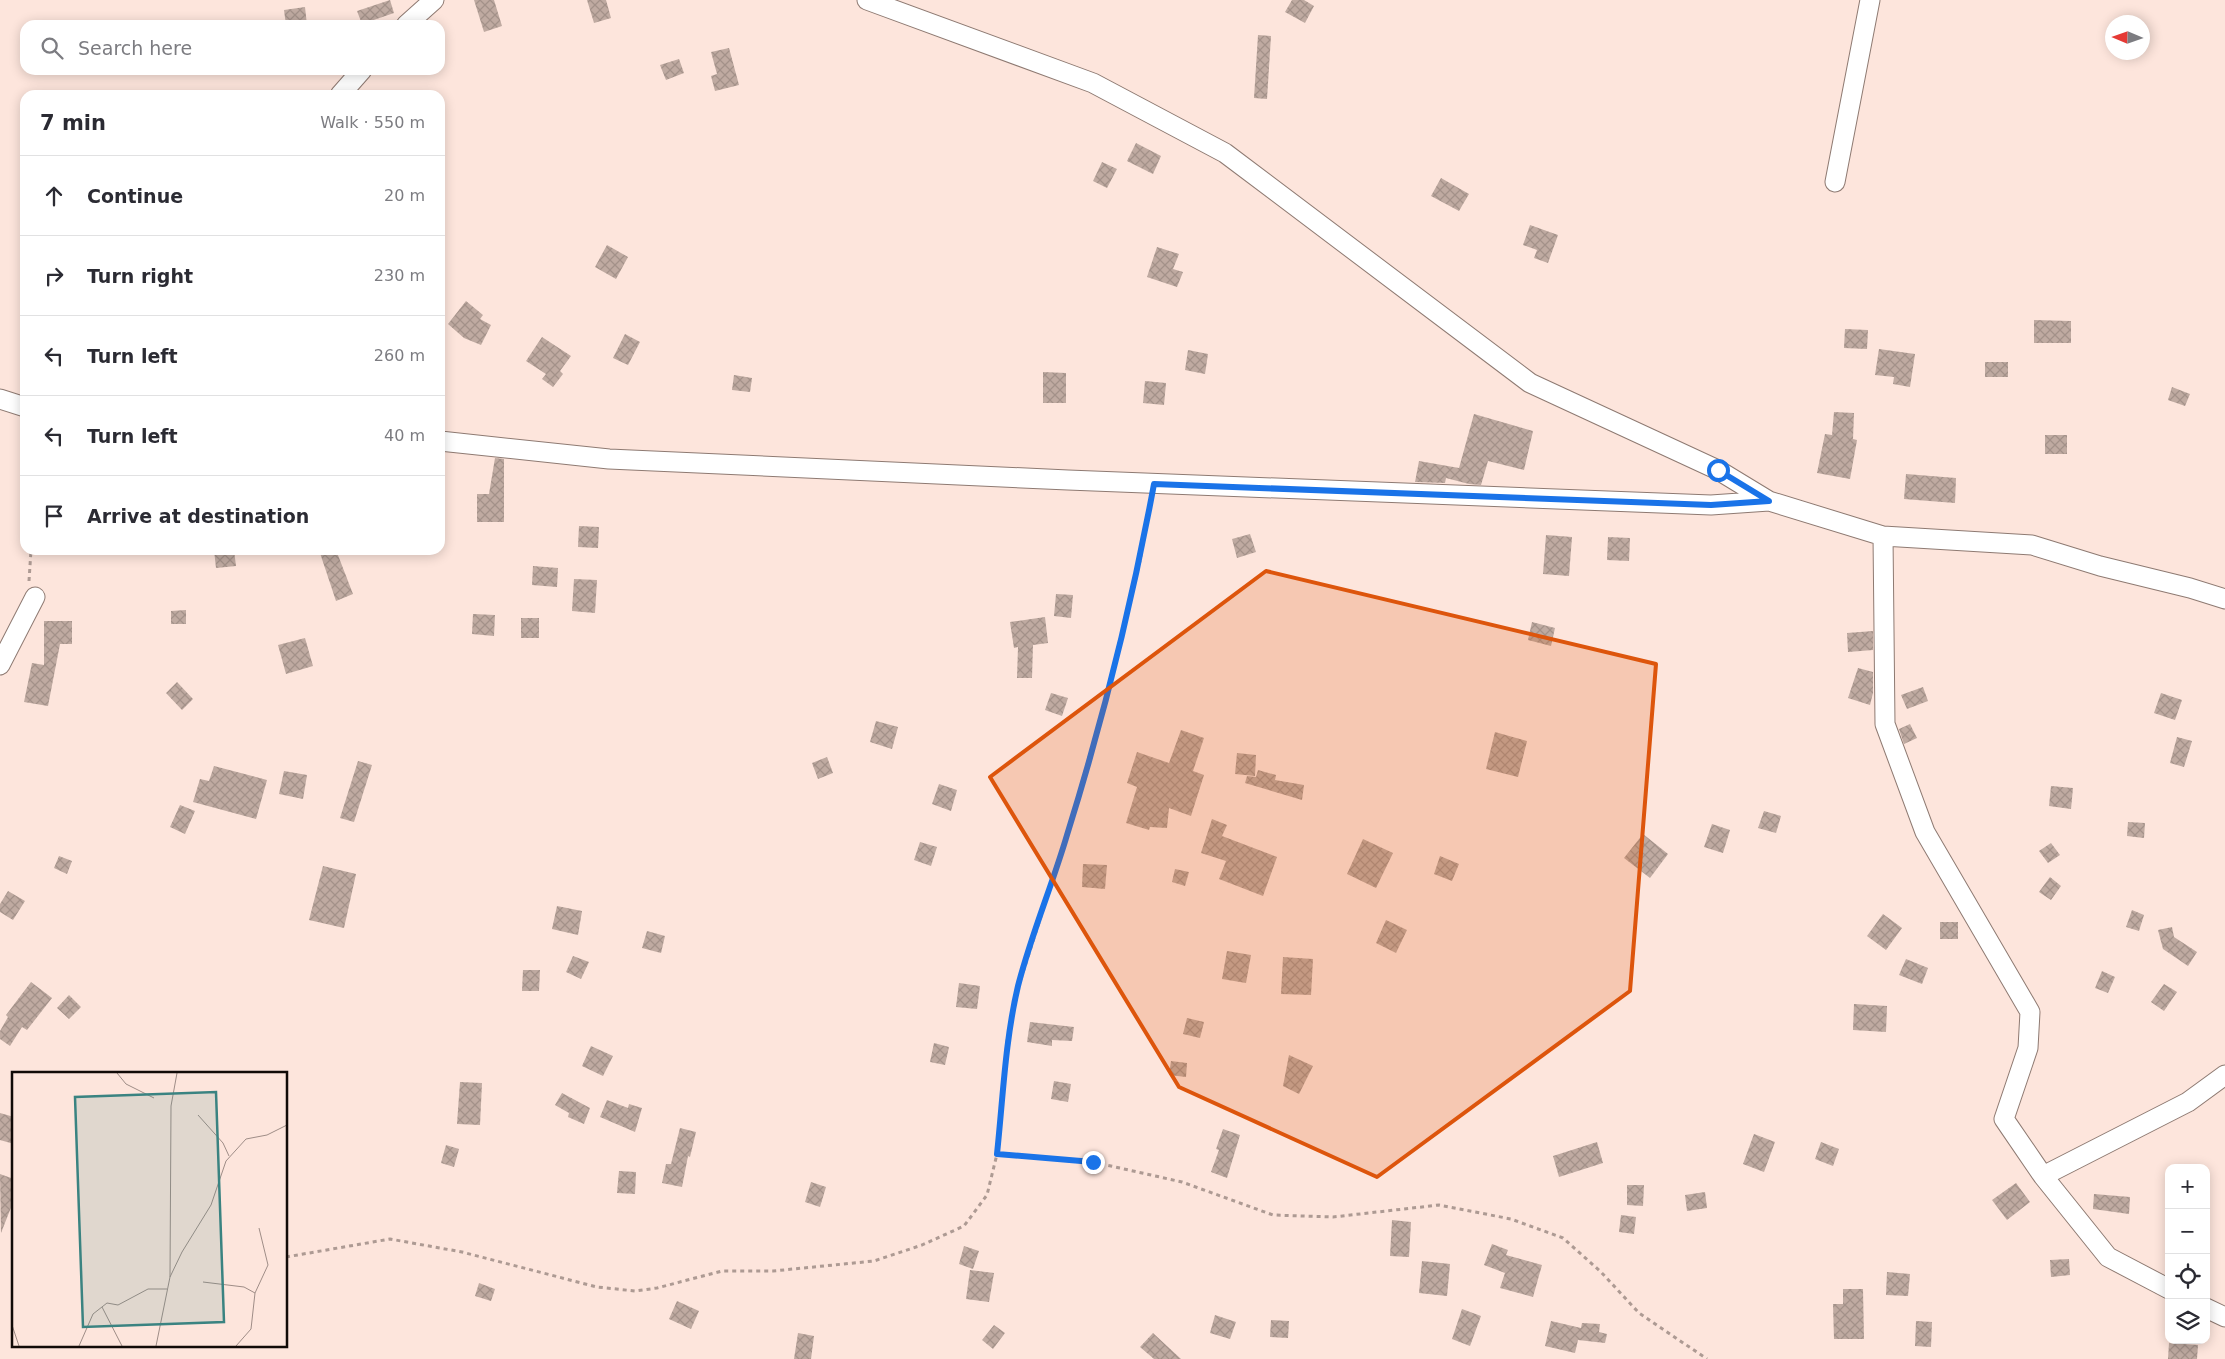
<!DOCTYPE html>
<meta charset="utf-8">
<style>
body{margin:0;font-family:"DejaVu Sans",sans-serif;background:#f7f7f7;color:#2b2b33}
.controls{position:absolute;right:15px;bottom:15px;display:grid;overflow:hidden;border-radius:10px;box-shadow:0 2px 12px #0003}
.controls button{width:45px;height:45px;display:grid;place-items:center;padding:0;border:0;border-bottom:1px solid #e1e1e2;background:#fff;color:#2b2b33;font:25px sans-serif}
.compass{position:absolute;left:2105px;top:15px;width:45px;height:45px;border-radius:50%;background:#fff;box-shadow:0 2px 12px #0003;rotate:272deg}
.stop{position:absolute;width:15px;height:15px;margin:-11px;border:4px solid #1a73e8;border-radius:50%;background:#fff}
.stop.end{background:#1a73e8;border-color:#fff;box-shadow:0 1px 5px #0008}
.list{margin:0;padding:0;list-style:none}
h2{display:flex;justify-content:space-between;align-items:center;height:65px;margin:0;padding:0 20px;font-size:21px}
h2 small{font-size:16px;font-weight:400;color:#7c7c81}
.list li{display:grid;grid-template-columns:32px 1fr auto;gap:15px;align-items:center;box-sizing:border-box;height:80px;padding:0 20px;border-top:1px solid #e1e1e2}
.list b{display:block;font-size:19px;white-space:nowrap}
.list em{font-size:16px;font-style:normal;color:#7c7c81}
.icon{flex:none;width:28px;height:28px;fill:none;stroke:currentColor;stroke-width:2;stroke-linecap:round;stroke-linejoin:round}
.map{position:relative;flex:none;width:2225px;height:1359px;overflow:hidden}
.search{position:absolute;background:#fff;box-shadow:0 2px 12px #0003;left:20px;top:20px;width:425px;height:55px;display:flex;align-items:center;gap:12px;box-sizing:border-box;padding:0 18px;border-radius:15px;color:#7c7c81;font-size:19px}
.panel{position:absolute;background:#fff;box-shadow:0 2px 12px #0003;left:20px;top:90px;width:425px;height:465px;border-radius:15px}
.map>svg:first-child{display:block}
.building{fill:url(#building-cross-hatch)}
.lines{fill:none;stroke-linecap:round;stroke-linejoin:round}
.street-casing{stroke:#8e7a72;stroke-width:21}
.path{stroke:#ad9a93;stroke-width:3;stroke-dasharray:4 4;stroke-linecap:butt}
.street{stroke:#fff;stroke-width:19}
.route{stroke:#1a73e8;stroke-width:6}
.marked{fill:#dd550c;fill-opacity:0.2;stroke:#dd550c;stroke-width:4;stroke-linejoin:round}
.inset-road{fill:none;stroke:#9f8d87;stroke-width:1}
.view{fill:#3a8381;fill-opacity:0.15;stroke:#3a8381;stroke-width:2.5}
.inset-edge{fill:none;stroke:#110a07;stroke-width:2.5}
</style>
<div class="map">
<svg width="2225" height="1359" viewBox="0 0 2225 1359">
<defs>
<pattern id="building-cross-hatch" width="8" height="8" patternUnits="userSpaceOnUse" patternTransform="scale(1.25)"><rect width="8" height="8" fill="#bfaaa1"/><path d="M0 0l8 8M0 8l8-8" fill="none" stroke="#a39189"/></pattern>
</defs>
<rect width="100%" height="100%" fill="#fde5dc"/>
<path class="building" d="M390,0L394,13L362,24L357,11Z
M474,0H494L502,26L484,32Z
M587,0H606L611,18L594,23Z
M1292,0H1304L1314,6L1305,23L1285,12Z
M305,7L307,25H286L284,10Z
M1258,35L1271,36L1267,99L1254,98Z
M729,48L739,85L715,91L711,76L717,74L711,52Z
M679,59L684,73L666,80L660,65Z
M1136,143L1161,156L1153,174L1127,161Z
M1102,162L1117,169L1107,188L1093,181Z
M1441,178L1469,194L1459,211L1431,196Z
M1530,225L1558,235L1548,263L1534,258L1537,250L1523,245Z
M607,245L628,257L616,279L595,267Z
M1157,247L1179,254L1173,269L1183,272L1177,287L1147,277Z
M466,301L483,315L480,319L491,325L481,345L464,338L448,324Z
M2034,320L2071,321V343H2034Z
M1845,329L1868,330L1867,349L1844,348Z
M625,334L640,342L628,365L613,358Z
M542,337L571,356L560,371L563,374L553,387L542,379L546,374L526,361Z
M1879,349L1915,354L1910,387L1893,384L1894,377L1875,375Z
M1188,350L1208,354L1205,374L1185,370Z
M1985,362H2008V377H1985Z
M1043,372L1066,373V403H1043Z
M734,375L752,378L750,392L732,390Z
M1145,381L1166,383L1164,405L1143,403Z
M2172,387L2190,394L2185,406L2168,400Z
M1834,412L1854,413L1853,439L1857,440L1850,479L1817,473L1825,434L1832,435Z
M1474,414L1533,431L1524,470L1488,461L1481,485L1469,484L1446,478L1445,483L1415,482L1419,461L1459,468Z
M2045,435H2067V454H2045Z
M495,458L504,459V522H477V494H489Z
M1906,474L1956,478L1955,503L1904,499Z
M579,526L599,527L598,548L578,547Z
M1250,534L1256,552L1237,558L1232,539Z
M1546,535L1572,537L1569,576L1543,574Z
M1608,537L1630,538L1629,561L1607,560Z
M214,550H234L236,566L216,568Z
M319,550H336L353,594L336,601Z
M533,566L558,568L557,587L532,585Z
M574,579L597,580L595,613L572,611Z
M1056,594L1073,595L1071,618L1054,616Z
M186,610V624H171V611Z
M473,614L495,615L494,636L472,634Z
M1045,617L1048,643L1033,645L1032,678H1017L1018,647L1014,648L1010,622Z
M521,618H539V638H521Z
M44,621H72V644H60L48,706L24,702L32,663L44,665Z
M1532,622L1555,628L1551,646L1528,640Z
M1873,631V650L1848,652L1847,633Z
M305,638L313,666L286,674L278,645Z
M1858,668L1873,672V693L1870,705L1848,698Z
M177,682L193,699L182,710L166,693Z
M1923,687L1928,701L1907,709L1901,695Z
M1051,693L1068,698L1062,716L1045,710Z
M2161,693L2182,700L2175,720L2154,713Z
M876,721L898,727L892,749L870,742Z
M1910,724L1917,738L1904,744L1899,729Z
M1181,730L1204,738L1193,771L1204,775L1191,816L1169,808L1167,828L1150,827L1149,830L1126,823L1137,787L1127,783L1137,752L1169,763Z
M1495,732L1527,741L1518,777L1486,769Z
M2177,737L2192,741L2184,767L2170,763Z
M1237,753L1256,755L1255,776L1235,774Z
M827,757L833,773L818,779L812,763Z
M358,761L372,765L354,822L340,818Z
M214,766L267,780L256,819L193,802L200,779L209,781Z
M1258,770L1276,775L1275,780L1304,785L1302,800L1245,783L1247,776L1256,777Z
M284,771L307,775L303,799L279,794Z
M939,784L957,790L951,811L932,804Z
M2051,786L2073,788L2071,809L2049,806Z
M180,805L195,811L185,834L170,827Z
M1764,811L1781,816L1776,833L1758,828Z
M1212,819L1227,825L1222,836L1277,857L1263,896L1219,879L1226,861L1201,853Z
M2128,822L2145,823L2144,838L2127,836Z
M1712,824L1730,830L1723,853L1704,847Z
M1643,834L1668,854L1650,878L1624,858Z
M1363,839L1393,853L1376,888L1347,874Z
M920,842L937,847L931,866L914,860Z
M2051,843L2060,855L2048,863L2039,851Z
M59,856L72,861L67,874L54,868Z
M1440,856L1459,864L1452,881L1434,874Z
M1083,864L1107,865L1105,889L1082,887Z
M323,866L356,874L344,928L309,920Z
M1175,869L1189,872L1185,886L1172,882Z
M2050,877L2061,886L2051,900L2039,892Z
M8,891L25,901L13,920L0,912V904Z
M557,906L582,911L578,935L552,929Z
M2132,910L2144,915L2139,931L2126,927Z
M1883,914L1902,928L1886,950L1867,936Z
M1386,920L1407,930L1396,953L1376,943Z
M1940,922H1958V939H1940Z
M2172,927L2174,937L2197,952L2188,966L2163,949L2158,930Z
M647,931L665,936L661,953L642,948Z
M1227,951L1251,955L1246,983L1222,979Z
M573,956L589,962L581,979L566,972Z
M1283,957L1313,959L1311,995L1281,994Z
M1906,959L1928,968L1922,984L1899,975Z
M523,970H540L539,991H522Z
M2102,971L2115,977L2108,993L2095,988Z
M31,982L52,998L27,1030L22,1027L10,1046L0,1039V1031L8,1017L6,1015Z
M959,983L980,986L977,1009L956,1007Z
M2164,984L2177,992L2164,1011L2151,1002Z
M69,995L81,1007L69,1019L57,1008Z
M1854,1004L1887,1006L1886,1032L1853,1030Z
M1187,1018L1204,1022L1200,1038L1183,1034Z
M1030,1022L1074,1027L1072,1041L1052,1040V1046L1027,1042Z
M934,1043L949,1047L945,1065L930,1062Z
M591,1046L613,1056L603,1076L582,1066Z
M1289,1055L1313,1066L1299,1094L1283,1086Z
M1171,1061L1187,1063L1186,1077L1169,1075Z
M1054,1081L1071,1084L1068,1102L1051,1099Z
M460,1082L482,1083L480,1125L457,1124Z
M562,1093L590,1108L584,1124L568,1117L569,1113L555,1105Z
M607,1100L628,1108L629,1104L642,1108L635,1132L600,1117Z
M0,1113L14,1117V1144L0,1140Z
M680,1128L696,1132L690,1157L688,1156L682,1187L662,1183L666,1164H671Z
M1223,1129L1240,1135L1227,1178L1211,1172L1219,1150L1216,1149Z
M1754,1134L1775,1142L1764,1172L1743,1164Z
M1597,1142L1603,1163L1559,1177L1553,1156Z
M1821,1142L1839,1149L1833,1166L1815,1159Z
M446,1145L459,1149L454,1167L441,1163Z
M619,1171L636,1172L635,1194L617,1193Z
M0,1174L14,1179V1200L1,1233Z
M811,1182L826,1187L820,1207L805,1202Z
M2016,1183L2030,1202L2007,1220L1992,1200Z
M1627,1185H1644L1643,1206L1627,1205Z
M1705,1192L1707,1208L1687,1211L1685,1195Z
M2094,1194L2130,1197L2129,1214L2093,1209Z
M1621,1215L1636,1217L1634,1234L1619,1232Z
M1392,1220L1411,1222L1409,1257L1390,1256Z
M1492,1244L1508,1250L1506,1255L1542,1265L1533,1297L1500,1288L1505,1273L1484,1265Z
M964,1246L979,1251L973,1269L959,1264Z
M2069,1259L2070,1275L2051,1277L2050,1260Z
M1422,1261L1450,1264L1447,1296L1419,1293Z
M970,1270L994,1273L989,1302L966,1299Z
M1887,1272L1910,1274L1908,1296L1886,1295Z
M479,1283L495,1289L491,1301L475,1296Z
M1843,1289H1863L1864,1339H1834L1833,1304H1843Z
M677,1301L699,1311L691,1329L669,1319Z
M1462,1309L1481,1316L1470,1346L1452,1339Z
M1215,1315L1236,1322L1230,1339L1210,1333Z
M1271,1320L1289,1321L1288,1338L1270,1337Z
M1551,1321L1581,1328L1582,1323L1600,1324L1599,1332L1607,1334L1605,1343L1578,1340L1575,1353L1545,1346Z
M1916,1321L1932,1322L1931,1347L1915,1346Z
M994,1325L1005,1333L993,1349L982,1340Z
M798,1333L814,1336L811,1359H794Z
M1153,1333L1181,1359H1154L1140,1347Z
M2169,1343L2198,1345L2197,1359H2168Z"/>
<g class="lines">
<g class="street-casing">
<path id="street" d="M867,0L1093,83L1225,153L1530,383L1718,470L1769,501L1883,536L2032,545L2100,566L2190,588L2225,599
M406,25L434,0
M340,95L362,70
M1835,182L1870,0
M0,399L25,407
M440,441L609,459L1068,480L1711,505L1769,501
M1883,536L1885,724L1925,832L2030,1012L2028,1048L2004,1119L2043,1176L2108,1257L2169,1289
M0,665L35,597
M2043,1176L2188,1102L2225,1075
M2206,1308L2225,1317"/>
</g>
<path class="path" d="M29,581L31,550
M997,1154L1093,1162L1182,1182L1273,1215L1333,1217L1439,1205L1511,1219L1563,1238L1601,1272L1639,1313L1707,1359
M286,1257L390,1239L462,1252L597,1287L635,1291L657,1288L722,1271H773L874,1261L922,1245L964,1226L987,1195L997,1154L1007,1041L1019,985L1067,835L1116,662L1140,561L1151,499"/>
<use href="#street" class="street"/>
</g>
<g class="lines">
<path class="route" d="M1093,1162L997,1154C1003,1098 1005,1041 1018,986C1031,935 1052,886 1067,835C1103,720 1132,603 1154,484L1711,505L1769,501L1718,470"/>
</g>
<path class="marked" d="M1266,571L1656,664L1630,991L1377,1177L1179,1087L990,777Z"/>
<g transform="translate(12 1072)">
<rect width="275" height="275" fill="#fde5dc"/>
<path class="inset-road" d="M105,1L114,12L142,26M186,43L211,71L217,84M158,205L159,34L165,1M191,210L232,215L243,221M90,235L110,274M0,253L7,274M67,274L81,242L95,231L106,233L136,217H155M144,274L158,205L170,180L199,133L214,89L234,67L255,63L275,53M224,274L239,257L243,221L256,193L247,156"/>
<path class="view" d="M204,20L212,250L71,255L63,25Z"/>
<rect width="275" height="275" class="inset-edge"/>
</g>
</svg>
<div class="controls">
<button>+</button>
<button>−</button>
<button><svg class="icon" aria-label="locate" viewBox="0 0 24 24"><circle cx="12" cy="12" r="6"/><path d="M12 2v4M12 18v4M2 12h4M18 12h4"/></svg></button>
<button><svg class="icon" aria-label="layers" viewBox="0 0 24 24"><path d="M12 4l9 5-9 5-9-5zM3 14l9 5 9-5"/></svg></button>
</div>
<svg class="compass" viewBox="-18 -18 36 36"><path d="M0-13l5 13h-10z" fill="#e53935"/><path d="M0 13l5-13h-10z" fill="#7c7c81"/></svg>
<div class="stop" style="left:1718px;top:470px"></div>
<div class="stop end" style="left:1093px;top:1162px"></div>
<div class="search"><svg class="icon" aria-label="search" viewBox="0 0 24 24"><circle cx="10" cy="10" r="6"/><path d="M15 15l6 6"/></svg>Search here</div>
<section class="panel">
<h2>7 min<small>Walk · 550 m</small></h2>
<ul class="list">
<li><svg class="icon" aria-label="ahead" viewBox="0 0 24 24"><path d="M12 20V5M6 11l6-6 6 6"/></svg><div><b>Continue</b></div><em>20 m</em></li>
<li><svg class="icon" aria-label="right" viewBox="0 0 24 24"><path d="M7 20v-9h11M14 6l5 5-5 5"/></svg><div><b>Turn right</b></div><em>230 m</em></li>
<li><svg class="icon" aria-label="left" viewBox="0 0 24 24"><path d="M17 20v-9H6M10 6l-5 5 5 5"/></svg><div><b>Turn left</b></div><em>260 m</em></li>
<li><svg class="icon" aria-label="left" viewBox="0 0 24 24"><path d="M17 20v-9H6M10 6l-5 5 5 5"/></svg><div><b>Turn left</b></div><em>40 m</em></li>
<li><svg class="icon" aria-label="arrive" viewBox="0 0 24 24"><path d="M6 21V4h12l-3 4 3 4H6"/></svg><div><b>Arrive at destination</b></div></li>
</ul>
</section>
</div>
